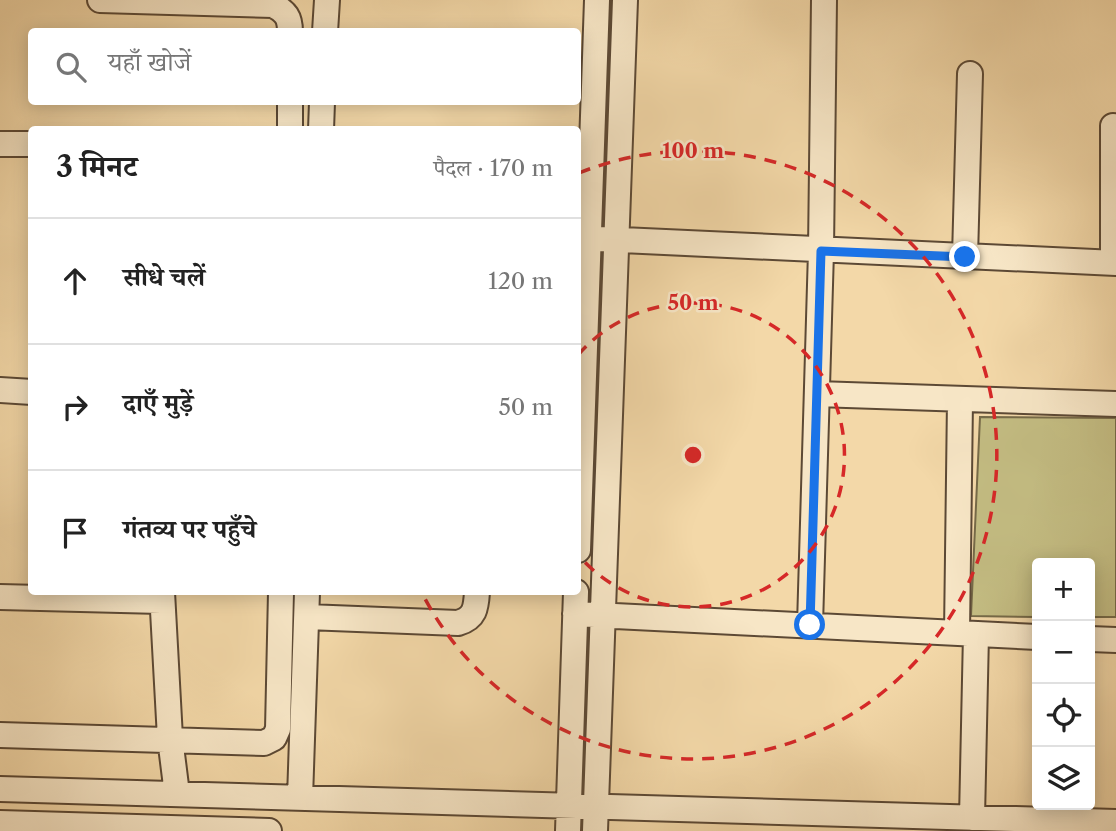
<!DOCTYPE html>
<html lang="hi">
<meta charset="utf-8">
<style>
body{margin:0;font-family:"Libre Caslon Text","Noto Serif Devanagari",serif;background:#f6f6f6;color:#222}
.controls{position:absolute;right:21px;bottom:21px;display:grid;overflow:hidden;border-radius:7px;box-shadow:0 4px 18px #0003}
.controls button{width:63px;height:63px;display:grid;place-items:center;padding:0;border:0;border-bottom:2px solid #e0e0e0;background:#fff;color:#222;font:35px sans-serif}
.stop{position:absolute;width:21px;height:21px;margin:-16px;border:5px solid #1a73e8;border-radius:50%;background:#fff}
.stop.end{background:#1a73e8;border-color:#fff;box-shadow:0 2px 7px #0008}
.list{margin:0;padding:0;list-style:none}
h2{display:flex;justify-content:space-between;align-items:center;height:91px;margin:0;padding:0 28px;font-size:30px}
h2 small{font-size:23px;font-weight:400;color:#767676}
.list li{display:grid;grid-template-columns:46px 1fr auto;gap:21px;align-items:center;box-sizing:border-box;height:126px;padding:0 28px;border-top:2px solid #e0e0e0}
.list b{display:block;font-size:26px;white-space:nowrap}
.list em{font-size:23px;font-style:normal;color:#767676}
.icon{flex:none;width:38px;height:38px;fill:none;stroke:currentColor;stroke-width:2;stroke-linecap:round;stroke-linejoin:round}
.map{position:relative;flex:none;width:1116px;height:831px;overflow:hidden}
.search{position:absolute;background:#fff;box-shadow:0 4px 18px #0003;left:28px;top:28px;width:553px;height:77px;display:flex;align-items:center;gap:18px;box-sizing:border-box;padding:0 24px;border-radius:7px;color:#767676;font-size:26px}
.panel{position:absolute;background:#fff;box-shadow:0 4px 18px #0003;left:28px;top:126px;width:553px;height:469px;border-radius:7px}
.map>svg:first-child{display:block}
.green{fill:#c3bc82;stroke:#766a48;stroke-width:2}
.lines{fill:none;stroke-linecap:round;stroke-linejoin:round}
.minor-casing{stroke:#5c4935;stroke-width:28}
.minor{stroke:#f7e6c6;stroke-width:24}
.route{stroke:#1a73e8;stroke-width:9}
.ring{fill:none;stroke:#d62828;stroke-width:3.5;stroke-dasharray:12 9}
.centre{fill:#d62828;stroke:#f7e6c6;stroke-width:3.5}
.ring-label{font-size:21px;text-anchor:middle;font-weight:bold;fill:#d62828;stroke:#f7e6c6;stroke-width:5;stroke-linejoin:round;paint-order:stroke}
</style>
<div class="map">
<svg width="1116" height="831" viewBox="0 0 1116 831">
<rect width="100%" height="100%" fill="#f3d8a8"/>
<filter id="stains"><feTurbulence type="fractalNoise" baseFrequency=".00286" numOctaves="4"/><feColorMatrix values="0 0 0 0 .2 0 0 0 0 .09 0 0 0 0 .02 0 0 0 .5 -.17"/></filter>
<radialGradient id="worn" r=".72"><stop offset=".6" stop-color="#630" stop-opacity="0"/><stop offset="1" stop-color="#630" stop-opacity=".3"/></radialGradient>
<path class="green" d="M980,417L1116,418V617H1090V563H1037V617L971,616Z"/>
<g class="lines">
<g class="minor-casing">
<path id="minor" d="M100,0L273,5C286,12 290,17 290,32
M325,32L327,0
M290,102V130
M1113,126V263
M321,130L322,102
M0,144H32
M600,239L1116,263
M965,257L970,74
M0,390L32,392
M817,394L1116,404
M578,550L597,0
M162,592L170,738L177,794
M0,597L161,601
M575,614L1037,637
M307,617L458,623C475,618 476,608 477,592
M810,625L821,251L824,0
M957,633L960,400
M1090,639L1116,640
M0,735L264,743L274,738L278,729L281,592
M0,789L1116,822
M300,798L307,592
M972,818L976,634
M0,823L269,831
M568,831L576,592
M595,831L625,0"/>
</g>
<use href="#minor" class="minor"/>
</g>
<g class="lines">
<path class="route" d="M810,625L821,251L965,257"/>
</g>
<g class="ring">
<path d="M578 355A152 152 0 1 1 578 555"/>
<path d="M579 173A304 304 0 1 1 422 593"/>
</g>
<circle cx="693" cy="455" r="10" class="centre"/>
<g class="ring-label">
<text x="693" y="158">100 m</text>
<text x="693" y="310">50 m</text>
</g>
<rect width="100%" height="100%" filter="url(#stains)"/>
<rect width="100%" height="100%" fill="url(#worn)"/>
</svg>
<div class="controls">
<button>+</button>
<button>−</button>
<button><svg class="icon" aria-label="locate" viewBox="0 0 24 24"><circle cx="12" cy="12" r="6"/><path d="M12 2v4M12 18v4M2 12h4M18 12h4"/></svg></button>
<button><svg class="icon" aria-label="layers" viewBox="0 0 24 24"><path d="M12 4l9 5-9 5-9-5zM3 14l9 5 9-5"/></svg></button>
</div>
<div class="stop" style="left:810px;top:625px"></div>
<div class="stop end" style="left:965px;top:257px"></div>
<div class="search"><svg class="icon" aria-label="search" viewBox="0 0 24 24"><circle cx="10" cy="10" r="6"/><path d="M15 15l6 6"/></svg>यहाँ खोजें</div>
<section class="panel">
<h2>3 मिनट<small>पैदल · 170 m</small></h2>
<ul class="list">
<li><svg class="icon" aria-label="ahead" viewBox="0 0 24 24"><path d="M12 20V5M6 11l6-6 6 6"/></svg><div><b>सीधे चलें</b></div><em>120 m</em></li>
<li><svg class="icon" aria-label="right" viewBox="0 0 24 24"><path d="M7 20v-9h11M14 6l5 5-5 5"/></svg><div><b>दाएँ मुड़ें</b></div><em>50 m</em></li>
<li><svg class="icon" aria-label="arrive" viewBox="0 0 24 24"><path d="M6 21V4h12l-3 4 3 4H6"/></svg><div><b>गंतव्य पर पहुँचे</b></div></li>
</ul>
</section>
</div>
